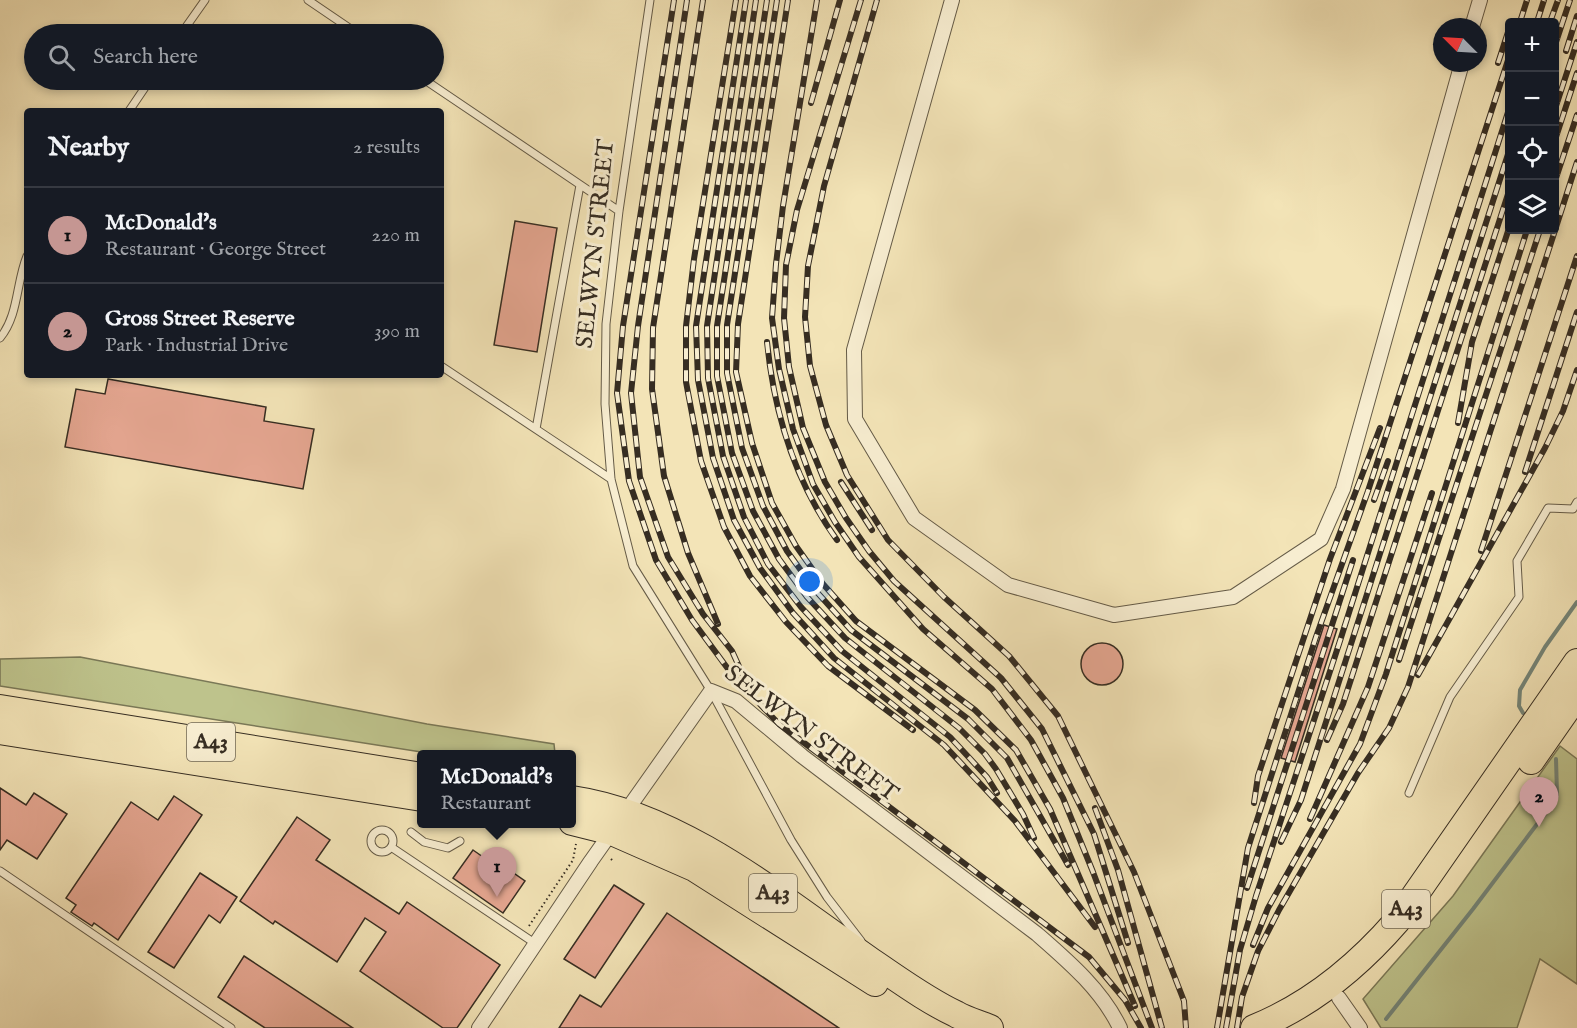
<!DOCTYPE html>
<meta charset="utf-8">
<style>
body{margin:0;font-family:"IM FELL English",serif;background:#242831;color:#f1f3f6}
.controls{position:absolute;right:18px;top:18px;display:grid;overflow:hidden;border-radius:6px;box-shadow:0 3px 9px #0003}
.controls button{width:54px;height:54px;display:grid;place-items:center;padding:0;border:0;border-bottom:2px solid #363941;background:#171b24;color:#f1f3f6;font:30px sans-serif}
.compass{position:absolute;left:1433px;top:18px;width:54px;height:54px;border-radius:50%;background:#171b24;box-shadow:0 3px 9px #0003;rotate:294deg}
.you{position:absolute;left:810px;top:582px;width:21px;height:21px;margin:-15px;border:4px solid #fff;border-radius:50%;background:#1a73e8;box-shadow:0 0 0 9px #1a73e833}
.badge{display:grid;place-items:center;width:39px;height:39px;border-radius:50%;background:#c59692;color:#111;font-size:20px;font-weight:700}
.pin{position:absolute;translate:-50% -50px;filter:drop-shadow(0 2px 3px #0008)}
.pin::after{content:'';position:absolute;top:32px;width:21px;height:18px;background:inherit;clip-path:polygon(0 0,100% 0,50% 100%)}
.popup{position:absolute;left:417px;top:750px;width:159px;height:78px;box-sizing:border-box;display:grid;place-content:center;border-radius:6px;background:#171b24;filter:drop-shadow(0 2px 4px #0005);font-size:20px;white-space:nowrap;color:#9ea1a6}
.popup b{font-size:22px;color:#f1f3f6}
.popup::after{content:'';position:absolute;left:50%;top:100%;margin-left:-12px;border:12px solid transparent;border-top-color:#171b24}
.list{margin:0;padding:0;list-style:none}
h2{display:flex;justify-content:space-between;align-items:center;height:78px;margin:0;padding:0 24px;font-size:26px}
h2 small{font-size:20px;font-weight:400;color:#9ea1a6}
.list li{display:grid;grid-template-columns:39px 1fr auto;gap:18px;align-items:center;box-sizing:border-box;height:96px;padding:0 24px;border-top:2px solid #363941}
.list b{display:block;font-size:22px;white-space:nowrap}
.list p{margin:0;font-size:20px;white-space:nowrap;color:#9ea1a6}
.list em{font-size:20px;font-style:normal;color:#9ea1a6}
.icon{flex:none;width:33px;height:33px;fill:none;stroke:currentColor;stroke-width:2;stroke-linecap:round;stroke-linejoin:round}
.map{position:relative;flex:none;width:1577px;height:1028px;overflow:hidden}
.search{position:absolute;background:#171b24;box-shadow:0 3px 9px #0003;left:24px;top:24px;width:420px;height:66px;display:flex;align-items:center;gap:15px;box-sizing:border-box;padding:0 21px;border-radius:33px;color:#9ea1a6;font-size:22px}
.panel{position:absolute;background:#171b24;box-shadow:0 3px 9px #0003;left:24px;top:108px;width:420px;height:270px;border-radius:6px}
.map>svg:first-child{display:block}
.green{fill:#bec38c;stroke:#7a7857;stroke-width:1.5}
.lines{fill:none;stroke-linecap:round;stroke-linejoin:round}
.stream{stroke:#738478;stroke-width:4}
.building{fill:#e6a792;stroke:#362d22;stroke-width:1.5}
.lane-casing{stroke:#655b47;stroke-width:9}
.street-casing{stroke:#655b47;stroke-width:16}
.highway-casing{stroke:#362d22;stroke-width:28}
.path{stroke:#362d22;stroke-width:2;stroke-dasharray:1.5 3;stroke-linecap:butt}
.lane{stroke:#f7edd0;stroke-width:7}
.street{stroke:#f7edd0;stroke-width:14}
.highway{stroke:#f3e4b7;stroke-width:26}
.rail-casing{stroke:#362d22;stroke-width:6}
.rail{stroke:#f7edd0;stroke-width:4;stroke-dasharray:11;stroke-linecap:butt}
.labels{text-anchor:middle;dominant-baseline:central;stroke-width:6;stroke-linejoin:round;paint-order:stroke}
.shield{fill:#f7edd0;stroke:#706756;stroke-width:1.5}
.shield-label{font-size:22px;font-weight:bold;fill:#362d22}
.street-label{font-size:24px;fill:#362d22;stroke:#f7edd0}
</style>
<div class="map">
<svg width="1577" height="1028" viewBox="0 0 1577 1028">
<rect width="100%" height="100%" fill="#f3e4b7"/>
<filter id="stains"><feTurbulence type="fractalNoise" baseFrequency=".00333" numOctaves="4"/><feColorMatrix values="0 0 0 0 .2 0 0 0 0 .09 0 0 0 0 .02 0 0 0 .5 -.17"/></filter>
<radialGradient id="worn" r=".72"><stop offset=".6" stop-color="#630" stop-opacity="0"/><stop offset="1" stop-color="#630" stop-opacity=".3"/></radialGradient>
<path class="green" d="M80,657L427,724L554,744L555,754H434L0,686V659Z
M1560,746L1577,759V984L1540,959L1517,1028H1381L1363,999L1453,896Z"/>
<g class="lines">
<path class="stream" d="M1523,713L1519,706L1520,690L1545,647L1577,602
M1386,1019L1473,909L1556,799L1557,793L1556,759"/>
</g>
<path class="building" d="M515,221L557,228L537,352L494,345Z
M108,379L266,407L264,421L314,429L303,489L65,447L76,389L105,394Z
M1324,625L1337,629L1295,762L1281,758Z
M1081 664a21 21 0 1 1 42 0a21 21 0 1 1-42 0Z
M0,788L26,805L34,793L67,814L37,859L7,840L0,850Z
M174,796L202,815L118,940L94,923L92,926L71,912L76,905L66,898L131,802L158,820Z
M297,817L330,840L316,860L399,914L407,902L500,965L457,1028H443L360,971L386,932L365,918L337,962L275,921L273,924L240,901Z
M473,850L503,871L505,867L525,881L503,913L453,878Z
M200,873L237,897L220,923L209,915L174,968L148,952Z
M614,885L644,904L595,978L564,959Z
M667,913L839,1028H559L580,995L601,1007Z
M244,956L353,1028H265L218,997Z"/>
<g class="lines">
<g class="lane-casing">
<path id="lane" d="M308,0L358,34
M650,0L619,211L606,324L605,404L611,479L633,566L711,691L791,840L827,897L861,941
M181,34L205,0
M425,80L619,211
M129,111L150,80
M0,338C19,315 16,282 27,256
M441,366L611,479
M536,429L580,185
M1409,793L1450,697L1519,597L1517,561L1548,508L1573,509L1577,502
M371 841a11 11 0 1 1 22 0a11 11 0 1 1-22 0Z
M411,832L424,842L448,848L460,841
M391,847L536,944
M0,871L231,1028"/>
</g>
<g class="street-casing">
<path id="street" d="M952,0L854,350L855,419L914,518L1008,585L1114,615L1233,597L1321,539L1343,489L1462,63
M1472,27L1480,0
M1339,998L1360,1028
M479,1028L591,861L711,691L736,701L802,756L1037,934C1068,961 1102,990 1120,1028"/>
</g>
<g class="highway-casing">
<path id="highway" d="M0,708L422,776
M0,731L422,798
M1531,761L1577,695
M572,799C682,815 782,899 871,961C898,979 926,1000 956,1014C966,1020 978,1023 990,1028
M572,822L612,832L694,868L875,983
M1254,1028C1311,1005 1357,967 1397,921L1577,662"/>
</g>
<path class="path" d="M611,859L614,862
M529,926L573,860L576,844"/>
<use href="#lane" class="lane"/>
<use href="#street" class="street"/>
<use href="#highway" class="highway"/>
<g class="rail-casing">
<path id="rail" d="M674,0L623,326L617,393L629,481L656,560L692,620L734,677L779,724L1089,957L1125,1000L1141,1028
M687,0L638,326L631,393L640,477L668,557L703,614L732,651L742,673L753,688
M703,0L653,328L652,389L664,476L688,553L718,624
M736,0L694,259L686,326V382L701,461L724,527L750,576L786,622L828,666L913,730
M746,0L696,326L698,380L713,458L734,520L760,568L793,613L834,658L944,745L1015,821L1095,927
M756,0L707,326L708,378L723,456L744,517L768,564L801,607L842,651L950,737L987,777L997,793
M767,0L717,326V376L732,453L753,511L779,559L807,597L845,638L959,728L985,754L996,769L1023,814L1034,838
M777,0L727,325V373L742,448L763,506L787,551L815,590L851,630L968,719L1007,758L1068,865
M788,0L738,324L736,372L752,443L772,503L796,546L823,584L856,621L975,710L1016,750L1050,809L1135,1006
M817,0L783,206L776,264L772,318L779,369L793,429L813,484L835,522L859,557L923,629L992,689L1031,740L1063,798L1093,872L1152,1028
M861,0L797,210L786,265L784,318L789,367L803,428L825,482L846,518L869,551L894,581L1001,678L1042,729L1094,834L1128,943
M877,0L824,186L808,266L805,317L810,366L826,425L847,475L888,540L944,597L1009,656L1058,716L1134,872L1184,1001L1186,1028
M1520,22L1527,0
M1537,22L1544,0
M1550,22L1558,0
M1554,48L1570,0
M1566,51L1577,16
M1498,63L1510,26
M811,103L840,0
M1554,112L1577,42
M1554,143L1577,73
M1554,184L1577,115
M767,342C774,412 795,482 837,540
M1458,423L1472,342L1510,225
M1525,472L1577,312
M841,482L872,530
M1374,500L1388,461
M1481,551L1577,256
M1399,660L1540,230
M1418,675L1545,448L1563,411L1577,370
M1327,740L1343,704L1510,188
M1254,803L1258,776L1330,559L1380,428
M1095,808L1118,870L1162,1028
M1310,819L1368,687L1432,493
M1281,842L1301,800L1510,148
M1247,888L1353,560
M1253,945L1268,908L1360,744L1386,674L1527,230
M1217,1028L1248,848L1316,637L1368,491L1510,54
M1226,1028L1240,950L1256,896L1339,644L1510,106
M1237,1028L1242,997L1258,951L1279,910L1358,773L1389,728L1408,687L1577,162"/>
</g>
<use href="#rail" class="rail"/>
</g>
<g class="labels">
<g class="shield">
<rect x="187" y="723" width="48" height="38" rx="4.5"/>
<rect x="749" y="874" width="48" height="38" rx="4.5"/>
<rect x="1382" y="890" width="48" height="38" rx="4.5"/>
</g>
<g class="shield-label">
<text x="211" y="742">A43</text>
<text x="773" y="893">A43</text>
<text x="1406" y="909">A43</text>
</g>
<g class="street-label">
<text transform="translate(596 244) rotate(-84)">SELWYN STREET</text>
<text transform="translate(811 734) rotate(37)">SELWYN STREET</text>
</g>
</g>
<rect width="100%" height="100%" filter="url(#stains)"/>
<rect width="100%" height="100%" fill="url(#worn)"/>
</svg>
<div class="controls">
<button>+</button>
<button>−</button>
<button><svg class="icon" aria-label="locate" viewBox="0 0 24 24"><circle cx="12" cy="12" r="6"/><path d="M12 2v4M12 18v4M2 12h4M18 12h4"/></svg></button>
<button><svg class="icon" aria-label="layers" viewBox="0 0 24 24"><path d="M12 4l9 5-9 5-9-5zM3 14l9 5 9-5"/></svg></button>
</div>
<svg class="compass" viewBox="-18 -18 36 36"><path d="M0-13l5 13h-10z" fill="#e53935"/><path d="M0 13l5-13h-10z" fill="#9ea1a6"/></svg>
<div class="you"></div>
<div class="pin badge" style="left:497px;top:897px">1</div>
<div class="popup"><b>McDonald's</b>Restaurant</div>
<div class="pin badge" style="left:1539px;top:827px">2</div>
<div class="search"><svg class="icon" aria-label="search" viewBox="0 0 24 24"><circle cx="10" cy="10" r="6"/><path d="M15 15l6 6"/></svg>Search here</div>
<section class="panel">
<h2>Nearby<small>2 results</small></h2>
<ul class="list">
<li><span class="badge">1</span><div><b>McDonald's</b><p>Restaurant · George Street</p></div><em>220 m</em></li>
<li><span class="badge">2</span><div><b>Gross Street Reserve</b><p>Park · Industrial Drive</p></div><em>390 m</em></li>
</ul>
</section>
</div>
